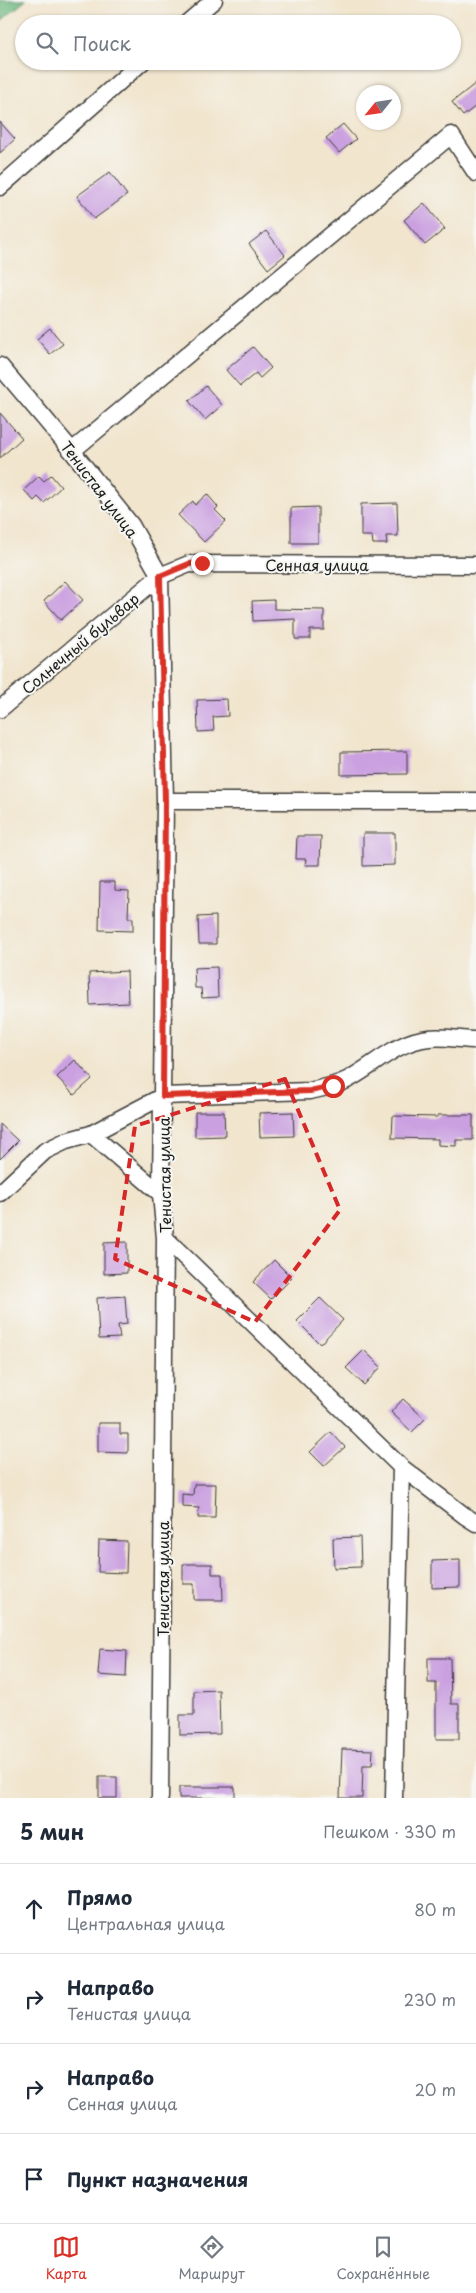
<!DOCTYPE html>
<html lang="ru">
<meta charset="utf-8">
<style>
body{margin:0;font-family:"Playpen Sans",sans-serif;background:#f2f2f3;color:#1f2937}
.compass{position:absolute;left:356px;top:85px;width:45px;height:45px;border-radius:50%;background:#fff;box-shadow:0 1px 4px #0004;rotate:240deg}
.stop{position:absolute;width:15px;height:15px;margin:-11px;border:4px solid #d93025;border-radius:50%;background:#fff}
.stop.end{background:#d93025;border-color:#fff;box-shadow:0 1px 5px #0008}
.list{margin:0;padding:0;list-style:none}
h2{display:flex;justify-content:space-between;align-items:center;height:65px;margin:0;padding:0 20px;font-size:21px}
h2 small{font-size:16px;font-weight:400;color:#747a83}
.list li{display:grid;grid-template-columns:32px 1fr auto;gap:15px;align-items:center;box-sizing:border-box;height:90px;padding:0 20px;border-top:1px solid #e0e1e3}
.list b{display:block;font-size:19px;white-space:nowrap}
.list p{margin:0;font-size:16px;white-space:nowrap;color:#747a83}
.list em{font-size:16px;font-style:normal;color:#747a83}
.icon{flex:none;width:28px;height:28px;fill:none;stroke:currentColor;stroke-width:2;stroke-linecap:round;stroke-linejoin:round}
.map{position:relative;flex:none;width:476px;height:1798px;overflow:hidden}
.search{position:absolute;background:#fff;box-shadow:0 1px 4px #0004;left:15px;right:15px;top:15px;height:55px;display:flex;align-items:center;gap:12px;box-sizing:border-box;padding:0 18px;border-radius:28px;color:#747a83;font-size:19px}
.sheet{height:425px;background:#fff}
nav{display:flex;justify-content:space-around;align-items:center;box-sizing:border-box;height:70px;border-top:1px solid #e0e1e3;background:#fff;font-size:14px;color:#747a83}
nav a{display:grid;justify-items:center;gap:2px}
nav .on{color:#d93025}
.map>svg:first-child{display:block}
.forest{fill:#6eb87f;stroke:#456a4e}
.building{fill:#caa0e0}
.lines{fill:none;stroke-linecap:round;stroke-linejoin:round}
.street-casing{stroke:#3c3a37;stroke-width:19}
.street{stroke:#fff;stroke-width:16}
.route{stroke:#d93025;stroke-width:6}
.marked{fill:none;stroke:#d62828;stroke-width:4;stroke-dasharray:10 6;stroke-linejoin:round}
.labels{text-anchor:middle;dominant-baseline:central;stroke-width:4;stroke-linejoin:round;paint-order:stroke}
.street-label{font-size:15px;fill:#1c1c1c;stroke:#f6f6f2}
</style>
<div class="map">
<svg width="476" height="1798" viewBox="0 0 476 1798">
<rect width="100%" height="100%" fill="#f6f6f2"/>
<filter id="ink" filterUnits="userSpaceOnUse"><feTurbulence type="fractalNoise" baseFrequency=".02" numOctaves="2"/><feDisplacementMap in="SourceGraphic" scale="10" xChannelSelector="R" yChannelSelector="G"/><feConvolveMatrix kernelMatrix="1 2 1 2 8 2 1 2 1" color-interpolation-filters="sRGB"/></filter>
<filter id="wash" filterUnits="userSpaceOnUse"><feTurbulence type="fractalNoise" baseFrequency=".0096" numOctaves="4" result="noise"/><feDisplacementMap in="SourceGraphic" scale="20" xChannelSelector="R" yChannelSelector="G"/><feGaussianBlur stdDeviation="1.12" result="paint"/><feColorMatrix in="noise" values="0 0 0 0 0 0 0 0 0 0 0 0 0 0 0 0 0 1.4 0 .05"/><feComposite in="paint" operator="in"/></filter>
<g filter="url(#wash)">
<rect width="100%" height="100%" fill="#f1e5ce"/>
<path class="forest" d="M0,0H26L0,22Z"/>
<g id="blocks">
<path class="building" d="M476,83V106L463,116L452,102Z
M0,122L15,139L0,153Z
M343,124L356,139L339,153L326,138Z
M110,172L127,195L94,219L77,196Z
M424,203L445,229L425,245L404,220Z
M266,231L285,255L268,269L249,244Z
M50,328L63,344L50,354L37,339Z
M253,347L271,368L260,378L256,373L240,386L226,370Z
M206,386L222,405L205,420L189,401Z
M0,413L22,438L0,458Z
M51,475L61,487L44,503L38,497L34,501L24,490L39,476L44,481Z
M207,494L218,507L215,510L226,521L204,542L178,515L193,501L195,505Z
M397,503L398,536H386L387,544H373L372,536H361V504Z
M318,507V543H291V508Z
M65,581L83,600L61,620L44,601Z
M274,600V609L324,610V630H310V639H295V619L253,621L252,601Z
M227,699L228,716L213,717L214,731L198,732L197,700Z
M407,751V774L341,775V752Z
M363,833H395V865L363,866Z
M297,836H321L320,865H305L306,859H296Z
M100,882H115V890L129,891L128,918H133V931L99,930Z
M216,916V944H199L198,917Z
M217,967L218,997L202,998L201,988H195L194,968Z
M127,971L128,1003L90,1005L89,973Z
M75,1060L92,1079L74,1095L57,1077Z
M195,1112H224L225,1136L195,1137Z
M293,1112L294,1136L260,1137L259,1113Z
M438,1115H473V1140H456V1146L438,1145V1139L392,1138L393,1116L438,1117Z
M0,1124L18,1141L0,1159Z
M127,1242V1273L104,1274V1243Z
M274,1260L292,1278L271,1299L253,1282Z
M125,1296L127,1324L118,1325L120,1338L99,1339L97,1298Z
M320,1298L343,1320L320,1344L297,1321Z
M364,1350L381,1367L364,1385L346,1368Z
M403,1399L425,1419L412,1432L391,1412Z
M98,1423H120V1434H128V1453L98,1452Z
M331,1432L345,1447L324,1466L310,1452Z
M194,1484H216L215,1518H198L199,1508L182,1507V1494L193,1495Z
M360,1537L361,1567L334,1568L333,1538Z
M99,1540L127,1541L126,1573L98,1572Z
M460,1560V1587L432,1588V1561Z
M183,1564H212V1574H222L223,1600H194V1584H183Z
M100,1649L127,1651L126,1677L98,1675Z
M428,1658H450L451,1704H459V1739H436V1683H428Z
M219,1690L220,1734L180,1735V1715H194V1691Z
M342,1749L373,1750L372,1765H363L362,1798H340Z
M99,1777H117V1798H99Z
M179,1787H235V1798H179Z"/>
</g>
</g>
<g filter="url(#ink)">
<use href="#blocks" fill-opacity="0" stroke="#3c3a37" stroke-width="1"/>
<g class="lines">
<g class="street-casing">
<path id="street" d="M186,24L214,0
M0,187L143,61
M0,366L72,451L131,525L160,576L165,801L161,1194L165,1238L160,1798
M72,451L451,135L476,173
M0,709L160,576L189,564L476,565
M165,801H476
M91,1134L163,1096L310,1091C323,1088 335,1086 347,1080C375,1065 397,1041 429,1038C444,1036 461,1040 476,1040
M0,1193L45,1151L66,1141L91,1134L161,1194
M165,1238L401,1467L465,1516L476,1523
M394,1798L401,1467"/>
</g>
<use href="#street" class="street"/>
</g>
</g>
<g class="lines" filter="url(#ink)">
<path class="route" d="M202,563L189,564L160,576L165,801L163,1096L310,1091L333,1086"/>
</g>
<path class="marked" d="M285,1079L340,1210L255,1322L115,1259L135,1126Z"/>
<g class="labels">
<g class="street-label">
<text transform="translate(100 489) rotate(53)">Тенистая улица</text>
<text x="317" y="564">Сенная улица</text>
<text transform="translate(80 643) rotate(-40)">Солнечный бульвар</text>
<text transform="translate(164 1175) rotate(-91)">Тенистая улица</text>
<text transform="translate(162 1579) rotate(-90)">Тенистая улица</text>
</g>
</g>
</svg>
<svg class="compass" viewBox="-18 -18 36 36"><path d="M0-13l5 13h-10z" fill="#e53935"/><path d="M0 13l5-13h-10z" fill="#747a83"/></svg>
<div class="stop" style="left:333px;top:1086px"></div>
<div class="stop end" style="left:202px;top:563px"></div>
<div class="search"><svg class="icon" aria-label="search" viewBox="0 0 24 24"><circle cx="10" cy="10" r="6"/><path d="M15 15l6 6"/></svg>Поиск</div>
</div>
<section class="sheet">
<h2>5 мин<small>Пешком · 330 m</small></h2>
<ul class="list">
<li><svg class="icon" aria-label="ahead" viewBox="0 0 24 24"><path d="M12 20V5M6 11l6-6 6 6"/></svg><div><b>Прямо</b><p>Центральная улица</p></div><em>80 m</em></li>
<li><svg class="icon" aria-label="right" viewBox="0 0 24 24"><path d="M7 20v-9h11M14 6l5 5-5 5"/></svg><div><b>Направо</b><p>Тенистая улица</p></div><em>230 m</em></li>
<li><svg class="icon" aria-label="right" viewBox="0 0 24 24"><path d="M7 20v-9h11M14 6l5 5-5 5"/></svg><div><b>Направо</b><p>Сенная улица</p></div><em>20 m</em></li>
<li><svg class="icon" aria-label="arrive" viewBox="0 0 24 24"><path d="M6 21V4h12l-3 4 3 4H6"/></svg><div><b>Пункт назначения</b></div></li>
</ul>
</section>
<nav>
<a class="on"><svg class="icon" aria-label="map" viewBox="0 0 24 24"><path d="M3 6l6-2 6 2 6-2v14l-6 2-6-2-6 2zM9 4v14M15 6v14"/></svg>Карта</a>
<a><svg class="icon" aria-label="directions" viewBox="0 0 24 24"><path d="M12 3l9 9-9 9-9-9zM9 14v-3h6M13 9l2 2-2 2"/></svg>Маршрут</a>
<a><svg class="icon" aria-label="saved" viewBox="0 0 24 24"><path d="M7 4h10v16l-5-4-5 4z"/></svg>Сохранённые</a>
</nav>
